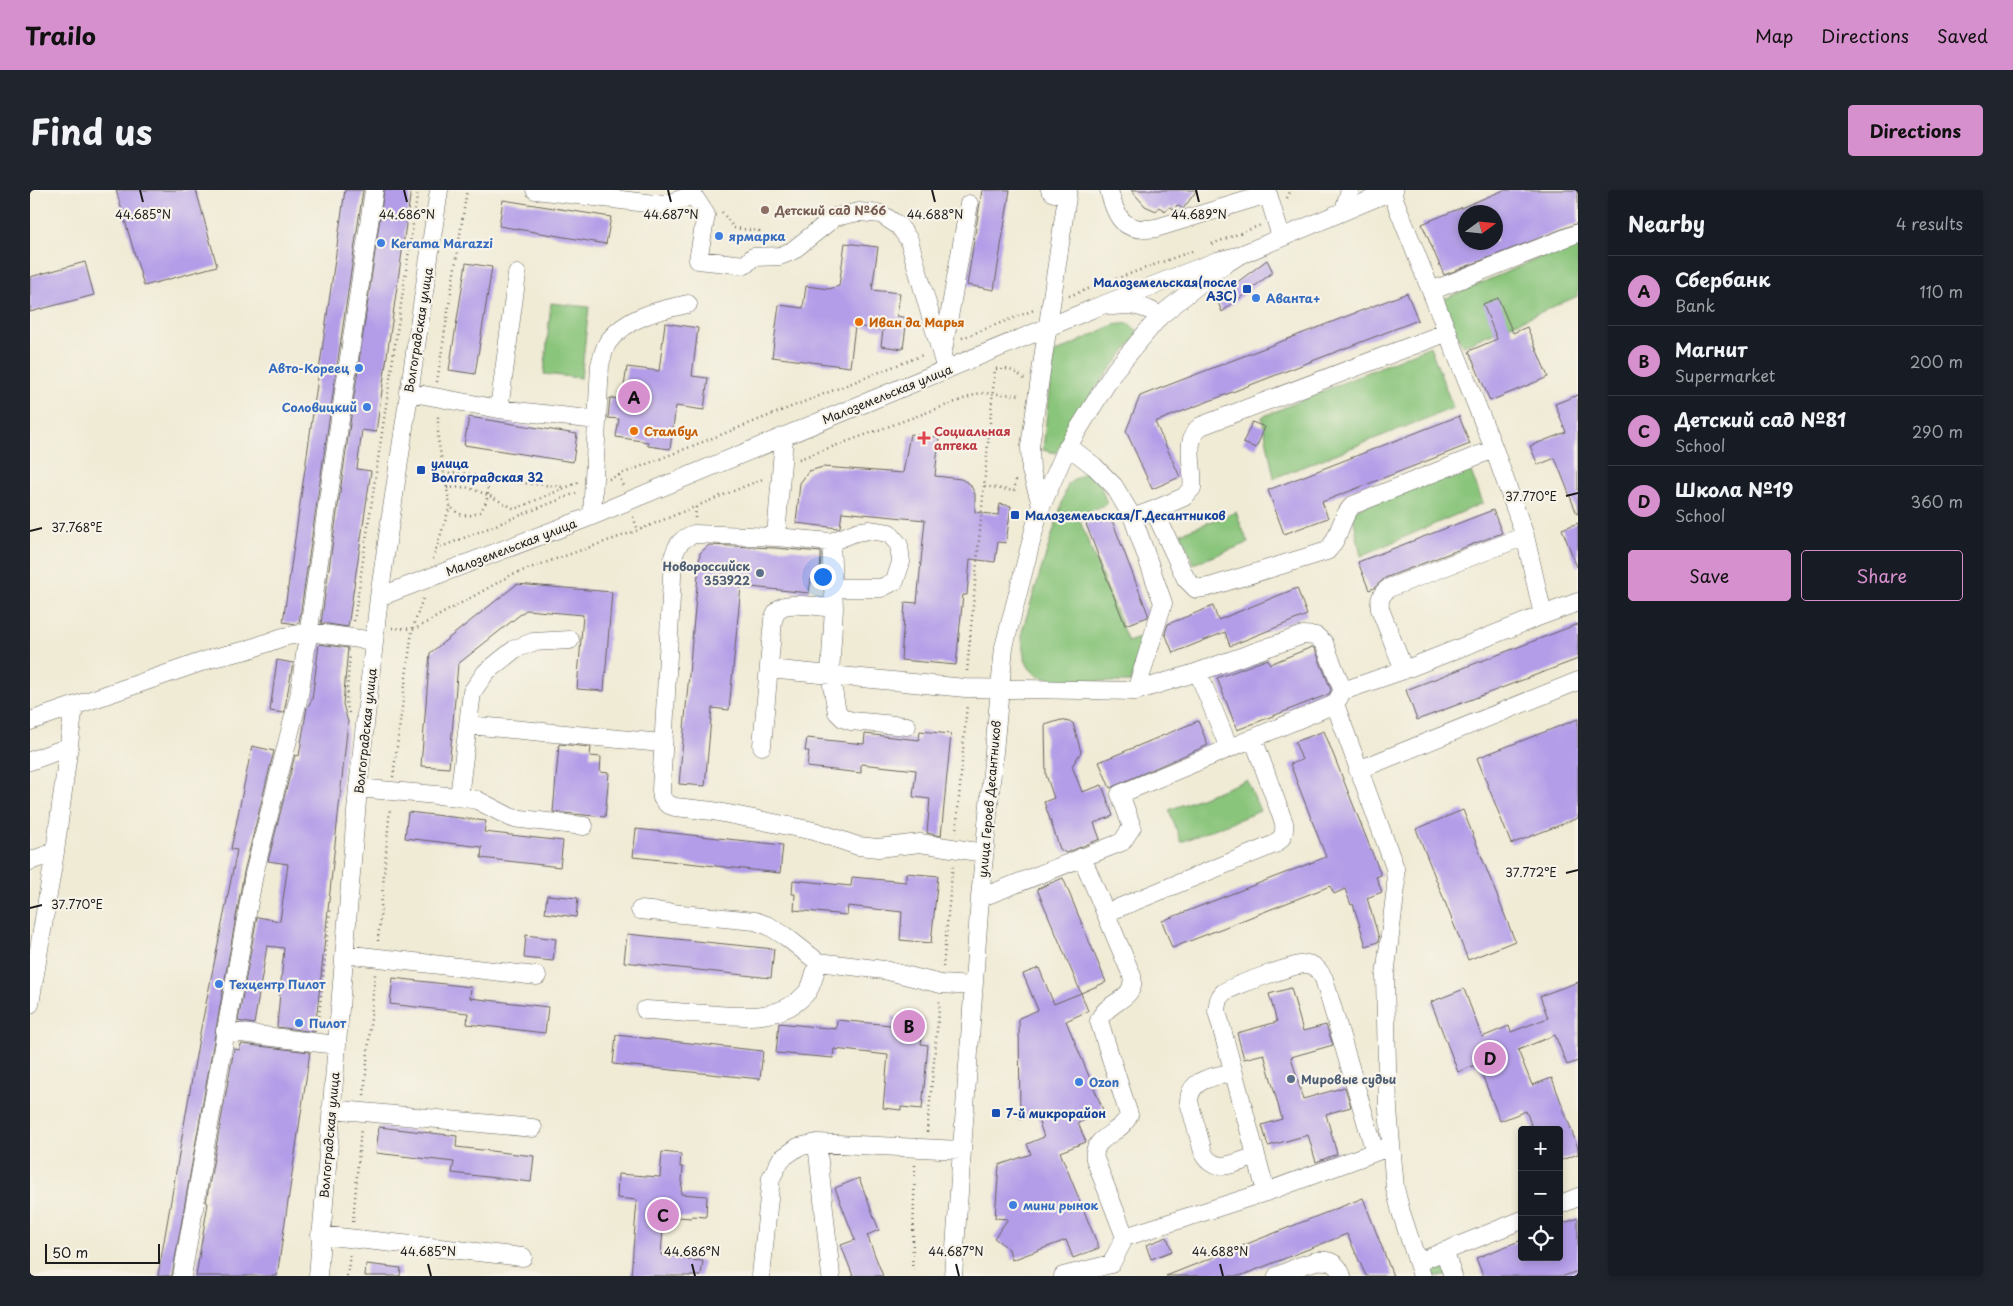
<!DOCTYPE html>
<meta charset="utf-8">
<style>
body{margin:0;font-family:"Playpen Sans",sans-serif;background:#20242c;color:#f1f3f6}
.controls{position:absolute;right:15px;bottom:15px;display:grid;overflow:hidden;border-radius:5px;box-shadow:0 2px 8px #0003}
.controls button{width:45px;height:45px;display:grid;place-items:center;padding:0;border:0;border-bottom:1px solid #363941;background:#171b24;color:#f1f3f6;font:25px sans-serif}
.compass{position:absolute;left:1428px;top:15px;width:45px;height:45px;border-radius:50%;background:#171b24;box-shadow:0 2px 8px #0003;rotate:75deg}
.scale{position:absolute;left:15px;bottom:12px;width:115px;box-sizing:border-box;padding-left:5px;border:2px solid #1c1c1c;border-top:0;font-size:14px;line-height:18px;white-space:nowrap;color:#1c1c1c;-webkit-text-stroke:4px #f7f3e8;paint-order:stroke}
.you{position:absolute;left:792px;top:386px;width:18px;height:18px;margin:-12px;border:4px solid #fff;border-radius:50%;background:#1a73e8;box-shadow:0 0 0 8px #1a73e833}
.badge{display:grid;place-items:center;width:32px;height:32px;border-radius:50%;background:#d690ce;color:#111;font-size:16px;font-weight:700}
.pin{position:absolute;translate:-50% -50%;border:2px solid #fff;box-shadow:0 1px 5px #0006}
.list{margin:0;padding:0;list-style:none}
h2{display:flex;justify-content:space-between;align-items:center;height:65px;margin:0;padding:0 20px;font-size:21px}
h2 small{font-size:16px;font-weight:400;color:#9ea1a6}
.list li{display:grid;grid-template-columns:32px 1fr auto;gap:15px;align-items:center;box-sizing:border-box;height:70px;padding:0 20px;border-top:1px solid #363941}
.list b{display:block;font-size:19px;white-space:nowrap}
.list p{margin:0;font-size:16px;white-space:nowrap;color:#9ea1a6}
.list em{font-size:16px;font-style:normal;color:#9ea1a6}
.actions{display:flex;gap:10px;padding:15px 20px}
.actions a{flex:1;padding:11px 0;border:1px solid #d690ce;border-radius:5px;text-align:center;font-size:18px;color:#d690ce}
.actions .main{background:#d690ce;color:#111}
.icon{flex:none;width:28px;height:28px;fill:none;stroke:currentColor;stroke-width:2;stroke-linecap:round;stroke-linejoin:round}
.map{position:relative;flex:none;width:1548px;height:1086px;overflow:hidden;border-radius:5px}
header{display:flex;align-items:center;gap:30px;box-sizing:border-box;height:70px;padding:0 25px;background:#d690ce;color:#111}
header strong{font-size:24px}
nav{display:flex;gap:28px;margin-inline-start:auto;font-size:18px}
.intro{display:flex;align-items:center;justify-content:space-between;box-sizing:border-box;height:120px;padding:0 30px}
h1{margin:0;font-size:35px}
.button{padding:12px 22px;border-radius:5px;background:#d690ce;color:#111;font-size:18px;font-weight:700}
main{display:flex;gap:30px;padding:0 30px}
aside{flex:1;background:#171b24;border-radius:5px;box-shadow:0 2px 8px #0003}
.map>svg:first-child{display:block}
.green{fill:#8ac57b;stroke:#53704c}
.building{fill:#b39de8;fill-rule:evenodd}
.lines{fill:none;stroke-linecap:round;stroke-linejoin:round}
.minor-casing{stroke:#66645d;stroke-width:19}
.path{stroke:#66645d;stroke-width:2.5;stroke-dasharray:1 4;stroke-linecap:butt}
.minor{stroke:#fff;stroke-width:18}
.ticks{fill:none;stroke:#1c1c1c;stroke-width:2}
.education-dot{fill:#8d6e63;stroke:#f7f3e8;stroke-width:2}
.shop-dot{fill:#3f7fe0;stroke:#f7f3e8;stroke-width:2}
.transit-dot{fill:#1a4fb4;stroke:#f7f3e8;stroke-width:2}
.food-dot{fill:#e8710a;stroke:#f7f3e8;stroke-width:2}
.health-dot{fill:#e0444e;stroke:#f7f3e8;stroke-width:2}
.service-dot{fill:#5c6f8a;stroke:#f7f3e8;stroke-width:2}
.labels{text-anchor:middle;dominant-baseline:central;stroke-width:4.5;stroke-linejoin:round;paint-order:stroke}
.education-label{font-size:12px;font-weight:bold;fill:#785e54;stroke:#f7f3e8;text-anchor:start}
.shop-label{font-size:12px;font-weight:bold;fill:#366cbe;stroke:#f7f3e8;text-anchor:start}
.transit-label{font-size:12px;font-weight:bold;fill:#164399;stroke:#f7f3e8;text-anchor:start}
.food-label{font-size:12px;font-weight:bold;fill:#c56008;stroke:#f7f3e8;text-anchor:start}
.street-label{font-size:12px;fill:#1c1c1c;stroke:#f7f3e8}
.health-label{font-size:12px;font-weight:bold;fill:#be3a42;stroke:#f7f3e8;text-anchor:start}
.service-label{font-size:12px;font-weight:bold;fill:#4e5e75;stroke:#f7f3e8;text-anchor:end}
.ticks-label{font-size:12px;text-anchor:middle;fill:#1c1c1c;stroke:#f7f3e8;stroke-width:4.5;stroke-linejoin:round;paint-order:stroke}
</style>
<header>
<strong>Trailo</strong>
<nav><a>Map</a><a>Directions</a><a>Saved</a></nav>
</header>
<div class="intro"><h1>Find us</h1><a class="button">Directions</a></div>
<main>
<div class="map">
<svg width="1548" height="1086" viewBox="0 0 1548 1086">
<rect width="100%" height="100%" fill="#f7f3e8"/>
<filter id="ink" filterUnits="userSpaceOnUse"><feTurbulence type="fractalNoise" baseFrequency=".02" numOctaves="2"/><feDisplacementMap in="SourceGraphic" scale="10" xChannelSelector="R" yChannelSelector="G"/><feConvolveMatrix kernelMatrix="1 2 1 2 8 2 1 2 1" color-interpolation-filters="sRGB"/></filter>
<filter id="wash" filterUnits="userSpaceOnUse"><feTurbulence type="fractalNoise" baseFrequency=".0096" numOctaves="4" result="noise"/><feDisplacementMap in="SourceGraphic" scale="20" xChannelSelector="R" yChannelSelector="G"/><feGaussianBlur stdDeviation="1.12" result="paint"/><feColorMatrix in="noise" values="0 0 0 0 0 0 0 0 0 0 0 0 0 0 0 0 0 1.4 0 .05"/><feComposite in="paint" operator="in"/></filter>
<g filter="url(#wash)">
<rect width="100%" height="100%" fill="#f0ebd5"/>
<path class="green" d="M1548,51V106L1432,156L1412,110Z
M521,113L559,117L551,188L514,184Z
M1098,133L1110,143C1078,181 1048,218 1026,263L1013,260L1023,164L1083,135Z
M1400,156L1423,218L1244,288L1232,227Z
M1438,274L1453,313L1331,366L1322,321Z
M1066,282L1077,314L1048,326L1098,452L1112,447L1101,492C1082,492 1064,492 1046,491C1005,490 992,486 992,441L1038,294L1054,283Z
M1206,322L1218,353L1163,374L1151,343Z
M1217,590L1230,621L1151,652L1139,620Z
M1413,1072L1418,1086H1401L1398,1078Z"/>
<g id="blocks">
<path class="building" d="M86,0H166L187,76L114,96Z
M315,0H333L275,393L269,433L266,434L253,432Z
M354,0H381L346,242L332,240L327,279L341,281L318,437L291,433Z
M952,0H980L964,100L937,95Z
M1101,0H1167L1153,19L1147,15L1144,20L1140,17L1135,21L1129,17L1126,21L1115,16Z
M1474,0H1548V33L1414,85L1392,34ZM1436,22H1466V52H1436Z
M473,10L581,27L576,54L469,36Z
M815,53L848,57L842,100L870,103L867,126L877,128L873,159L851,156L853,140L825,136L820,177L742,167L749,115L773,118L776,96L799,99L809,96Z
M1237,70L1243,82L1192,122L1186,108Z
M55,72L64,105L0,122V87Z
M436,73L462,77L445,184L419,180Z
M1377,103L1388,130L1125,232L1150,287L1122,299L1096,241L1110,206Z
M1468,108L1483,143L1497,137L1518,187L1460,211L1439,161L1467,149L1453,114Z
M635,133L668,138L662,186L678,188L674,220L646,216L640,259L618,256V252L586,247L589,229L578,228L580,208L592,209L597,177L629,181Z
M1548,205V324H1547L1525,268L1508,275L1500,256L1536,242L1525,214Z
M1429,226L1440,254L1292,312L1298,328L1254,344L1238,300Z
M439,227L547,244L543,272L434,255Z
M1222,232L1235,237L1226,258L1213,253Z
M880,244L909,247L905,286L931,289L940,294L945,304V322L968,325L970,314L981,316L976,353L968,352L965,372L940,369L937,405H933L926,475L871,470L875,412L887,413L895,330L812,322L810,337L808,338L766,333L770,293L779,281L793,277L873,283Z
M1463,320L1472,343L1355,388L1344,398L1339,400L1328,372Z
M1080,325L1118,424V427L1095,435L1056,334Z
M1548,333V377H1547L1532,339Z
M679,355L745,358L791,362V368L789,390L781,389L779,403L711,396L699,520L682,518L675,596L649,594L670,363Z
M487,394L582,402L574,501L547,499L553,425L496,420L428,474L419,578L391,576L400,463Z
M1267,398L1277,425L1200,456L1195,442L1143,463L1135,443L1138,434L1183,416L1188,430Z
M1548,434V469L1387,530L1376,500Z
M289,454L318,458L313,514L318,532L285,842L247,837L254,758L237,756L224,834L208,831L227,727L250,731L258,674L238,671L265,565L269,566L277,517L282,510Z
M1282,457L1285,459L1301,500L1299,504L1207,540L1187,488L1238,469L1240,474Z
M247,470L263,473L254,523L240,521Z
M1548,529V628L1481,654L1447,568Z
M1031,530L1043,533L1051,562L1042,576L1052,602L1072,595L1083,626L1064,633L1070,649L1036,663L1030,659L1014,612L1024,608L1016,585L1015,535Z
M1168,531L1178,555L1080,598L1069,572Z
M890,541L921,544L911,646L897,643L900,609L883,607L886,580L831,574V583L777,577L779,561H775L777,548L834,554L835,544L889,550Z
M1294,541L1351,685L1346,687L1352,702L1337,708L1349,748L1348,752L1336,756L1323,714L1321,715L1315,699L1304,704L1300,696L1142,758L1132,731L1296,667L1260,574L1272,570L1265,552Z
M529,554L561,557L560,566L571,567L570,582L579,583L575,627L523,622Z
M222,556L244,561L214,682L142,1086H128L169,848L207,660L201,659Z
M1433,620L1485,751L1438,770L1386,639Z
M378,622L456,631L454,642L533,651L530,677L451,668L452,657L375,648Z
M606,639L753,655L750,683L603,667Z
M876,683L908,686L901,753L870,750L872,722L818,716L817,725L764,720L765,704H762L763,690L821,696L822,687L876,692Z
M1033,688L1076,792L1051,803L1007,699Z
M517,705L548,708L546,727L515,723Z
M597,744L744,759L741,788L594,772Z
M496,745L526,749L523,771L494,768Z
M1009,778L1024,814L1051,803L1058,821L1036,831L1074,922L1048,933L1056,952L1030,962L1069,1058L1043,1068L1036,1050L982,1070L979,1059L964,1048L978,1029L965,1028L969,975L1001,964L997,954L1014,947L1006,923L990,930L989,828L1008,820L993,784Z
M363,788L441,797L440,808L518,817L515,843L437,834L438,823L360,814Z
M1548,792V871L1537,875L1525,845L1488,860L1502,895L1522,888L1548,958V964L1529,971V940H1503L1496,921L1470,931L1448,874L1428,882L1401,812L1434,799L1452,847L1479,836L1481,842L1518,828L1510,806Z
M1261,798L1273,841L1296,835L1303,855L1261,867L1273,909L1315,897L1321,917L1296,924L1307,964L1286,972L1278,945L1238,956L1232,935L1252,929L1234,864L1214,869L1207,843L1247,832L1239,804Z
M862,826L894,829L891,854L898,855L892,919L871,917V920L853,918L858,865L804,859L803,868L746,863L749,833L806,839L807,830L861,835Z
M586,845L733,861L730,889L583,874Z
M211,854L280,862L247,1086H166L178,1013L176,1012L204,859L210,860Z
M349,937L427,946L426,957L504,966L501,992L422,983L424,972L346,963Z
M632,962L651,964L650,977H653L651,1004L677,1006L676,1027L662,1026L661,1028L634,1026L631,1065L658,1068V1070L673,1071L671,1086H601L607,1010L587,1008L588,984L630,987Z
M829,988L849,1040L837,1045L853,1086H823L811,1055L825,1050L805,998Z
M1333,1008L1363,1086H1336L1317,1044L1210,1086H1136Z
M1548,1028V1081L1534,1086H1453L1446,1068L1492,1050V1067H1529V1035Z
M1137,1047L1142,1061L1121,1069L1116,1055Z
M336,1074L371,1078L370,1086H335Z"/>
</g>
</g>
<g filter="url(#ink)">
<use href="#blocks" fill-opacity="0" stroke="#66645d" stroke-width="1"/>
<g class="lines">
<g class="minor-casing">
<path id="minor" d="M505,0L634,15L663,5L676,25L668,70L715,75L723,67L750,66L762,61L805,27L829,22L851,24L869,36L879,50L916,180
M1020,0L1024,3H1037
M1079,0C1086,29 1094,43 1126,38L1238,4L1251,47
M1314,20L1320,0
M1401,101L1548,43
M1082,116C1101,114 1114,115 1130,126
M913,161L939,14
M378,202L469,219L567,230
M469,219L487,84
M754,247L746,347L801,352L826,342L839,340L859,343L869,355L871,372L865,391L851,398H804
M1038,256L1064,276L1084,296L1103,328L1124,320L1156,389L1166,399L1179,397L1297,361C1310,349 1310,327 1323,315L1464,259
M1011,314L1001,281L1000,256L1038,0
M1124,320L1154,307L1162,298C1165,279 1152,249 1171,236L1418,142
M562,326L570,175C572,168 574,158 578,152C597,127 629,120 658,114
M1103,328L1133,413L1106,501
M746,347L664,344C651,349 647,354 643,368L631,600L632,608L637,614L645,617L683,621L784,641L828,656L848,658L890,653L954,663
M801,352L804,418L800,484L807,522L813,528L821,531L877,536
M349,407L562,326L1062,119L1187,71L1208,66L1364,0
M1513,425L1548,412
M739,479L935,498L1106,501L1168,482L1273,445L1286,446L1294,453L1313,501L1305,514L1365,678L1366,697L1355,786L1358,920L1365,998L1371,1022L1392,1086
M1374,480L1350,419C1349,409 1351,404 1359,398L1495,346
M1168,482L1199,558
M1313,501L1374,480L1513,425L1495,346L1464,259L1361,1
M0,531L183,468L217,460L253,447L279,442L344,451
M438,535L632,553
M732,556L743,430C745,425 746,420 752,417C762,412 792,417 804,418
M0,571L39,557
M1328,580L1548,491
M328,598L429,607L447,610L482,628L554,636
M429,607L442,502L456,482L485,459L503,452L540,450
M25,662L44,516
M1052,667L1102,786C1107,811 1075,811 1069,831L1099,925C1092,944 1061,946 1065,969L1095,1047
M0,671L25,662L0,814
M950,708L1092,652L1102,637L1090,604L1305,514
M610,720L725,731L739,736L755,746L788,772L854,780L911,794L943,796
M1076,723L1245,654C1253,648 1255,643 1254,633L1223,548
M314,764L507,786
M615,820C636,821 656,823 677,824C712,827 753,832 778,801C783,794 785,781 788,772
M195,841L306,855
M1203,882C1185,887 1159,888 1159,912L1174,965C1186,985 1208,972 1226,966
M301,919L503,938
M787,953L801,1086
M1236,1002L1187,821C1188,814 1188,808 1193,803C1199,797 1268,773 1277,774C1286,775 1290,782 1294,789L1345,962
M1529,1015L1548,1007
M290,1045L493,1067
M1414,1061L1423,1086
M1388,1072L1492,1030
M152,1086L224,684L269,506L344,0
M288,1086L328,598L349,407L409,0
M731,1086L741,988L751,969L768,957L787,953L931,960
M923,1086L950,708L974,457L1009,321L1038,256L1085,180L1130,126L1189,78L1208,66
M1033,1086L1081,1074L1095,1047L1236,1002L1356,958
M1247,1086C1268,1078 1302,1056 1312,1086"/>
</g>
<path class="path" d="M1257,8L1261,0
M692,22L704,38L729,41L727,51
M1182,54L1231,35
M1039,106L1165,60
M932,148L1004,120
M407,192L437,0
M769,269L950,203L991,205
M414,285C442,278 473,290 450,322C437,328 429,326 420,316
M589,285L593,296
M451,289L534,297
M579,289L895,164
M986,290L984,301L954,296L965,179C978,178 984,180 994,189
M417,298L436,297L458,305L485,319L549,292
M603,327L608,340
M665,328L666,317
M406,359L546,303
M403,369L420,316L408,249V223
M324,431L388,0
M362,438L382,439
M383,440L483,384L606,341L735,288
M937,481L954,296
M319,523L316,512L320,464
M363,587L382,441L393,408
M926,643L937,514
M348,751L360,617
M913,777L923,673
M288,836L300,720
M334,905L345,784
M897,942L910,810
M323,1032L331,938
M317,1086L320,1065
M882,1086L885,974"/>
<use href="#minor" class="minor"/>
</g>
</g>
<path class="ticks" d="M110,0L113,12M374,0L377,12M638,0L641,12M902,0L905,12M1166,0L1169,12M1536,306L1548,303M0,341L12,338M1536,683L1548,680M0,718L12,715M398,1074L401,1086M662,1074L665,1086M926,1074L929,1086M1190,1074L1193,1086"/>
<circle class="education-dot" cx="735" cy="20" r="5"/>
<g class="shop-dot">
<circle cx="689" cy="46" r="5"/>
<circle cx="351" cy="53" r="5"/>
<circle cx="1226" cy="108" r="5"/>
<circle cx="329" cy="178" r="5"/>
<circle cx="337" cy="217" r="5"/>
<circle cx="189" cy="794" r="5"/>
<circle cx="269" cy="833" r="5"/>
<circle cx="1049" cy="892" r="5"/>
<circle cx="983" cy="1015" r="5"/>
</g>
<g class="transit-dot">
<rect x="1212" y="94" width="10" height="10" rx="2.5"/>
<rect x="386" y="275" width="10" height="10" rx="2.5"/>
<rect x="980" y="320" width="10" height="10" rx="2.5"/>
<rect x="961" y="918" width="10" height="10" rx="2.5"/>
</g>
<g class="food-dot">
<circle cx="829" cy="132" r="5"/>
<circle cx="604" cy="241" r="5"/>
</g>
<path class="health-dot" d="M891.5 240.5h5v5h5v5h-5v5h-5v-5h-5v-5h5z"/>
<g class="service-dot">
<circle cx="730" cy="383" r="5"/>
<circle cx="1261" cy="889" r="5"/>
</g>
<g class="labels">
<g class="education-label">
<text x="745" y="20">Детский сад №66</text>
</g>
<g class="shop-label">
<text x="699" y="46">ярмарка</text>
<text x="361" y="53">Kerama Marazzi</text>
<text x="1236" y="108">Аванта+</text>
<text x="319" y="178" text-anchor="end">Авто-Кореец</text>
<text x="327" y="217" text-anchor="end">Соловицкий</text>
<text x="199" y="794">Техцентр Пилот</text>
<text x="279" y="833">Пилот</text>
<text x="1059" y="892">Ozon</text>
<text x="993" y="1015">мини рынок</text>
</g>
<g class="transit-label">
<text x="1207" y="92" text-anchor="end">Малоземельская(после<tspan x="1207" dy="14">АЗС)</tspan></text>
<text x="401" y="273">улица<tspan x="401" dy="14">Волгоградская 32</tspan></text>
<text x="995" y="325">Малоземельская/Г.Десантников</text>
<text x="976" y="923">7-й микрорайон</text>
</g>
<g class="food-label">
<text x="839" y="132">Иван да Марья</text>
<text x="614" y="241">Стамбул</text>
</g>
<g class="street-label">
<text transform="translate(388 140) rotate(-81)">Волгоградская улица</text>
<text transform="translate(857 204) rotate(-22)">Малоземельская улица</text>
<text transform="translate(481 357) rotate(-21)">Малоземельская улица</text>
<text transform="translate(335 541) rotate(-84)">Волгоградская улица</text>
<text transform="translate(959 609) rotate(-85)">улица Героев Десантников</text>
<text transform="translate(299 945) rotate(-85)">Волгоградская улица</text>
</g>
<g class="health-label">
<text x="904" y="241">Социальная<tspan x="904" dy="14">аптека</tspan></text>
</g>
<g class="service-label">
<text x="720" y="376">Новороссийск<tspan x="720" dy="14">353922</tspan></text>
<text x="1271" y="889" text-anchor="start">Мировые судьи</text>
</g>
</g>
<g class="ticks-label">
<text x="113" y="29">44.685°N</text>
<text x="377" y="29">44.686°N</text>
<text x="641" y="29">44.687°N</text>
<text x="905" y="29">44.688°N</text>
<text x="1169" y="29">44.689°N</text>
<text x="1501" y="311">37.770°E</text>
<text x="47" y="342">37.768°E</text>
<text x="1501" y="687">37.772°E</text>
<text x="47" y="719">37.770°E</text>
<text x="398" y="1066">44.685°N</text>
<text x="662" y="1066">44.686°N</text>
<text x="926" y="1066">44.687°N</text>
<text x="1190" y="1066">44.688°N</text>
</g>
</svg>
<div class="controls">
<button>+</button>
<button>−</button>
<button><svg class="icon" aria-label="locate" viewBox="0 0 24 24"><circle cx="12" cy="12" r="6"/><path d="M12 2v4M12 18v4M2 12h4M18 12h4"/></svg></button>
</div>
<svg class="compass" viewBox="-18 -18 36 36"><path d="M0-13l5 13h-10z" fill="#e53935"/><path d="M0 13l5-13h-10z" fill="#9ea1a6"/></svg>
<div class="scale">50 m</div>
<div class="you"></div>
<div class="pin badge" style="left:604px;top:207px">A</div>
<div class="pin badge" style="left:879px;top:836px">B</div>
<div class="pin badge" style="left:633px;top:1025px">C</div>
<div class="pin badge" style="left:1460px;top:868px">D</div>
</div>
<aside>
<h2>Nearby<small>4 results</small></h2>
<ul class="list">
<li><span class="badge">A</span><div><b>Сбербанк</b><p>Bank</p></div><em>110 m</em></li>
<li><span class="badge">B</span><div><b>Магнит</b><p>Supermarket</p></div><em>200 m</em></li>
<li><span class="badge">C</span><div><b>Детский сад №81</b><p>School</p></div><em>290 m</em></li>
<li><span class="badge">D</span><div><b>Школа №19</b><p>School</p></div><em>360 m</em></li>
</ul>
<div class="actions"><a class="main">Save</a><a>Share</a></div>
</aside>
</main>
